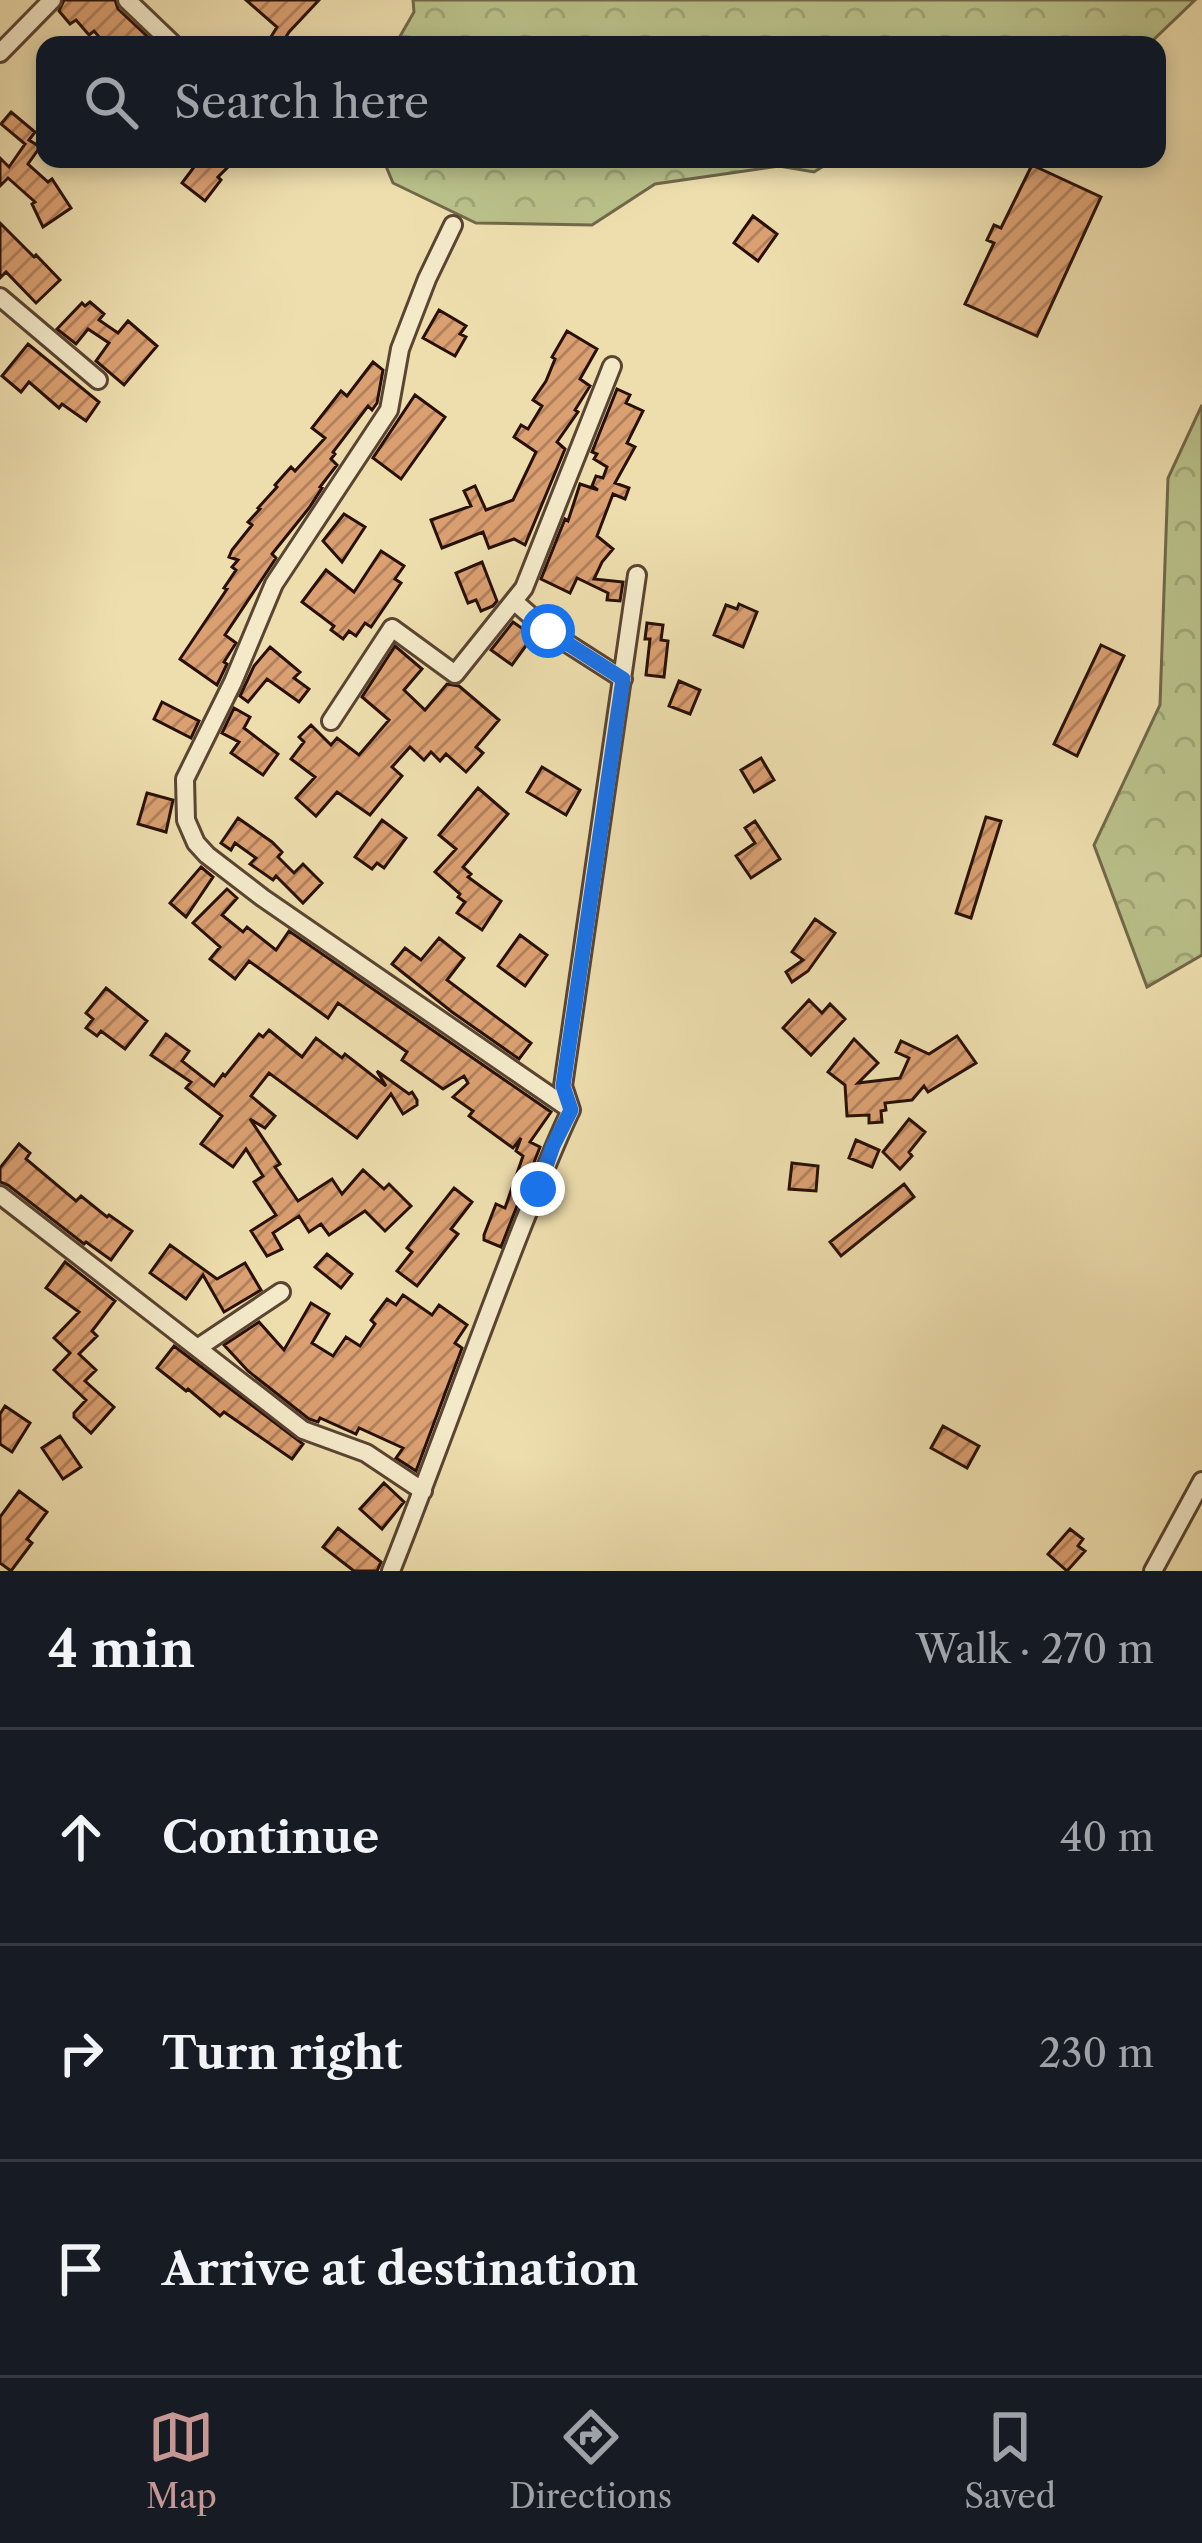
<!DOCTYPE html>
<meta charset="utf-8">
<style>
body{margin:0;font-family:"Libre Caslon Text",serif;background:#242831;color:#f1f3f6}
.stop{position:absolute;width:36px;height:36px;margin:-27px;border:9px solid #1a73e8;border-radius:50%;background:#fff}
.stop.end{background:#1a73e8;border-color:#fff;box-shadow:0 3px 12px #0008}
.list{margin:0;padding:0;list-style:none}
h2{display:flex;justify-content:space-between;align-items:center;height:156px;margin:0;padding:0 48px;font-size:51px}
h2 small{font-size:39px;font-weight:400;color:#9ea1a6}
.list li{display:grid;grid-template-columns:78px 1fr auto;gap:36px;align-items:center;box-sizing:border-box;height:216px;padding:0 48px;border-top:3px solid #363941}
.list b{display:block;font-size:45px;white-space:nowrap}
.list em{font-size:39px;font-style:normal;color:#9ea1a6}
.icon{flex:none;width:66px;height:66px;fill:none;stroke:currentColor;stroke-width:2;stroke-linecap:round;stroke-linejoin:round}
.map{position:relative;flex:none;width:1202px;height:1571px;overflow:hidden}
.search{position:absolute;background:#171b24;box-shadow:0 6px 18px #0003;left:36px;right:36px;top:36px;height:132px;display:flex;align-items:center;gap:30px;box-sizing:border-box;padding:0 42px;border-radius:24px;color:#9ea1a6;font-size:45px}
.sheet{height:804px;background:#171b24}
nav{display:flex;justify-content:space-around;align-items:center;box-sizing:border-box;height:168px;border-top:3px solid #363941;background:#171b24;font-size:33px;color:#9ea1a6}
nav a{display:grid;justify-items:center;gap:6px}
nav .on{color:#c59692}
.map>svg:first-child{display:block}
.forest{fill:url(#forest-crowns);stroke:#716849;stroke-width:3}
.building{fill:url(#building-hatch);stroke:#281008;stroke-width:3}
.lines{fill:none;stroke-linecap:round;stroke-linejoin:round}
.minor-casing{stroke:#5a4432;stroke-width:22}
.minor{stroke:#f4eaca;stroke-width:16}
.route{stroke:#1a73e8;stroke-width:15}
</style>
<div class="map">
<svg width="1202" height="1571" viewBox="0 0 1202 1571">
<defs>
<pattern id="forest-crowns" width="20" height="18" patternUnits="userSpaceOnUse" patternTransform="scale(3)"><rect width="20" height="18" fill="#bac18a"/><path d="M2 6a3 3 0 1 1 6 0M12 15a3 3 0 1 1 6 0" fill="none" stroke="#a0a576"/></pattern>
<pattern id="building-hatch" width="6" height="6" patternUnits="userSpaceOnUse" patternTransform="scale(3)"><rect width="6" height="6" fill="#dba072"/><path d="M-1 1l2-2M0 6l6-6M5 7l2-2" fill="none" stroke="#b2815c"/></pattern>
</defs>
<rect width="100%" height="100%" fill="#eedeae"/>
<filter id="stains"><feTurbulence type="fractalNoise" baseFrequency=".00167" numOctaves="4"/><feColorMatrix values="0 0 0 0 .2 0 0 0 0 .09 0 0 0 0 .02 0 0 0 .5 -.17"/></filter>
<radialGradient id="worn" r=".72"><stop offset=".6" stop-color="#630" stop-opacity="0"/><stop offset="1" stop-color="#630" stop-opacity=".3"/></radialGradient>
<path class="forest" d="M413,0H1195L1148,45H395L414,12Z
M383,159H835L814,172L779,166L655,184L592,225L476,223L393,183Z
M1202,405V955L1147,987L1094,845L1160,705L1168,478Z"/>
<path class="building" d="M64,0H115L118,9L149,38L141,45H106L94,31L89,35L76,20L70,24L59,11Z
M246,0H319L289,32L281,45H266L277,27Z
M11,112L35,132L29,140L40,147L28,164L48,182L52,179L71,208L43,227L32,204L35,202L8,178L0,186V158L9,167L25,144L1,124Z
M200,159H236L218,177L221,180L205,201L182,183Z
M1032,165L1101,197L1037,336L965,304L994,243L987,240L994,225L1001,228Z
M753,216L777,234L758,261L734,243Z
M0,223L34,257L36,255L60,280L36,303L6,272L0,278Z
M90,302L104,314L99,320L118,333L128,321L157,346L124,385L96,361L109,343L88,329L76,344L57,329L82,303L85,306Z
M439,310L466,326L460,334L466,337L455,356L423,338Z
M567,331L597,349L580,379L590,386L575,410L578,412L557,442L565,449L525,545L514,539L489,548L483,532L442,548L431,520L471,506L464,491L475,486L486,510L513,500L536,452L514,437L521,425L528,429L542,406L533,400L546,381L555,359L552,357Z
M28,344L99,402L86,421L62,404L59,408L29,382L21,392L2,376Z
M373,362L383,370L377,403L372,410L368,406L333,452L335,454L331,459L337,465L320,487L322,488L309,508L272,554L276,558L225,635L236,643L224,662L227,664L217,685L180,659L227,589L224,588L236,570L232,567L238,560L229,557L232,550L252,525L248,522L260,509L258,508L277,487L275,485L291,467L295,471L325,438L312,428L341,391L347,396Z
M617,389L630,395L626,403L643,411L627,443L635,447L615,483L629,488L625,499L613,494L597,536L613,549L602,562L594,579L623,582L620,601L607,600L608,593L577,578L570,593L541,579L565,519L568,521L580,484L598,490L592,486L596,476L603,478L607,467L594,459L597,454L592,452Z
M415,395L445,417L401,479L373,458Z
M344,514L365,527L342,562L323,541Z
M381,551L404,566L395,579L401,583L371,627L365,623L356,636L349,631L343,639L331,630L334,626L302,602L326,570L354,592Z
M482,562L497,601L493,606L481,611L476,600L468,603L456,573Z
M739,604L757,612L743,647L714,635L726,605L737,609Z
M513,622L533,636L512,665L491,650Z
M647,623L663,625L661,640L668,641L664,677L646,675L650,639H645Z
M1101,645L1124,656L1077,756L1054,744Z
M395,646L422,669L404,690L425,710L447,684L459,686L499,720L476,747L483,753L466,772L446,754L440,761L431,752L424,760L410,747L392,767L402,776L370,815L337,792L316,816L296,798L315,777L291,759L304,742L299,737L311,725L331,745L337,738L359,755L389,720L362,697Z
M270,647L300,672L294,678L309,689L299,702L267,679L248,702L240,696L254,666Z
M679,681L700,690L690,714L669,706Z
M162,702L199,721L191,738L154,719Z
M234,708L250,717L244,728L278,754L263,775L231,753L239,742L222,733Z
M761,758L774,780L754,792L741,770Z
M542,767L580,790L566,815L527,792Z
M478,788L508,814L463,867L471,874L468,877L501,901L482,930L457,913L465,902L458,897L460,894L435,872L456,849L439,835Z
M147,793L173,800L166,832L138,824Z
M986,817L1001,821L971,918L956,913Z
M238,818L272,842L282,852L278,857L294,873L303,864L322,883L303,903L276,876L273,880L250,864L256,858L235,843L231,850L221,843Z
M382,820L406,838L384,868L377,863L372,869L355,857Z
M755,821L780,859L751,878L736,856L755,843L745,828Z
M201,867L213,877L186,917L170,903Z
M227,889L237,898L222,915L243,932L247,927L276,950L289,931L551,1112L530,1142L540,1147L501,1247L484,1240V1235L496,1204L505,1208L523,1156L516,1151L521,1138L513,1148L469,1116L473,1111L453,1097L468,1083L464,1076L443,1089L402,1060L407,1052L338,1003L328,1018L249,961L235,979L210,959L220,947L193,923Z
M815,919L835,933L808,971L792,982L786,972L803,960L792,952Z
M520,935L547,955L525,986L498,966Z
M439,938L464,958L447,980L531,1043L519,1059L452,1012L392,964L405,948L421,960Z
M106,988L147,1021L125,1049L101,1031L97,1036L86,1028L93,1019L86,1013Z
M809,1000L822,1013L830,1004L845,1019L811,1055L783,1028Z
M269,1030L302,1057L316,1038L342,1058L345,1054L386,1086L377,1071L409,1094L412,1092L417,1100V1105L403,1114L391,1094L357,1138L269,1073L251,1096L275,1116L265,1128L250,1119L280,1164L275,1167L298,1201L332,1179L342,1194L363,1170L384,1189L389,1184L411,1206L385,1231L365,1211L329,1235L321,1224L309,1232L299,1216L273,1233L282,1249L267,1256L251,1231L276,1215L254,1182L263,1176L246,1149L233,1167L201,1144L222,1116L186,1088L191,1082L151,1055L166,1034L189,1051L182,1061L214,1086L223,1074L225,1076L259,1034L263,1037Z
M957,1036L976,1063L928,1092L924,1086L912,1100L885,1103L886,1110L881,1111L882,1122L869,1123V1115L847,1116L845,1085L828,1072L854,1039L878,1063L858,1083L900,1078L909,1058L896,1052L901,1041L929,1054Z
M909,1119L925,1132L909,1152L912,1156L900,1169L883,1152Z
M856,1140L879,1150L872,1167L849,1158Z
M19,1144L30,1153L26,1159L76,1201L81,1196L107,1217L109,1215L132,1231L111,1260L86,1242L84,1244L8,1185L0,1182V1168Z
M792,1163L818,1166L816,1191L789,1189Z
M904,1184L914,1197L841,1256L830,1242Z
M454,1188L472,1202L451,1229L458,1234L417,1286L397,1271L412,1252L407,1248Z
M170,1245L217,1279L245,1263L261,1290L224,1312L203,1275L186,1299L150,1273Z
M327,1254L352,1274L341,1288L315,1267Z
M65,1262L115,1301L92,1331L97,1336L79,1354L96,1370L85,1381L114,1407L91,1433L74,1417V1413L86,1400L54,1370L70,1353L54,1338L79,1312L46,1288Z
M403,1295L432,1315L439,1305L467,1325L455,1343L462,1348L416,1471L396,1458L403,1448L359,1428L356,1434L320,1418L318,1422L309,1419L248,1371L224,1345L259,1322L284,1350L311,1303L329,1314L312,1343L333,1356L346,1337L360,1346L375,1324L371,1320L387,1299L396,1305Z
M174,1346L303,1444L292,1459L224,1412L220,1416L188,1389L186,1391L157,1368Z
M5,1406L30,1423L12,1452L0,1444V1414Z
M943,1426L979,1446L967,1468L931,1448Z
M60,1436L81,1467L63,1479L42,1448Z
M384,1483L404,1502L382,1529L360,1509Z
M19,1491L47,1512L27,1539L32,1543L11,1571L0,1563V1517Z
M338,1528L381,1562L377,1571H354L323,1547Z
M1070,1529L1083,1539L1078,1546L1085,1551L1067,1571L1048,1554Z"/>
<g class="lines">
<g class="minor-casing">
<path id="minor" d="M127,0L174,45
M0,53L52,0
M453,225L427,279L400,349L389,410L274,584L233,682L185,779L186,820L196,843L207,855L263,898L571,1110
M0,297L98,380
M515,602L548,631L623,679
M331,721L392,628L455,674L524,588L612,366
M0,1195L303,1430L366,1453L423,1491
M199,1347L281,1292
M391,1571C437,1455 478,1338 524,1222C539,1185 553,1147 571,1110L563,1086L637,575
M1153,1571L1202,1481"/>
</g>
<use href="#minor" class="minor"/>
</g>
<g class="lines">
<path class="route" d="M538,1189L553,1146L571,1110L563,1086L623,679L548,631"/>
</g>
<rect width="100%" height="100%" filter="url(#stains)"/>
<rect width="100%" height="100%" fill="url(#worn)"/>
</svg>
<div class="stop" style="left:548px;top:631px"></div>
<div class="stop end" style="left:538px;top:1189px"></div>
<div class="search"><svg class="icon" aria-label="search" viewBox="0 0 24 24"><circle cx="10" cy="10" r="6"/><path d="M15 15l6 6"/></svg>Search here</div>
</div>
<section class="sheet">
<h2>4 min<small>Walk · 270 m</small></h2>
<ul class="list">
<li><svg class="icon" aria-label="ahead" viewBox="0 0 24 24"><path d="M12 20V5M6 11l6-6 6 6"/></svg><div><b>Continue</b></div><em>40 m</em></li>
<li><svg class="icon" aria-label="right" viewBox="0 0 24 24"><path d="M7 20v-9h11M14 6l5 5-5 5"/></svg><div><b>Turn right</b></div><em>230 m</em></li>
<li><svg class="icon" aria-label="arrive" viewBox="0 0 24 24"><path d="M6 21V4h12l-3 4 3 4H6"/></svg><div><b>Arrive at destination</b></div></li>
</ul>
</section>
<nav>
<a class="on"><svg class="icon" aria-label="map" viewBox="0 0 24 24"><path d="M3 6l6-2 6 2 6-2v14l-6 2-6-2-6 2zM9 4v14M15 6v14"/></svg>Map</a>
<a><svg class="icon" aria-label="directions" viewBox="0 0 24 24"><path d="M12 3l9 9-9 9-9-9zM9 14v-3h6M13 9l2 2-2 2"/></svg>Directions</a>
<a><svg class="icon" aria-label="saved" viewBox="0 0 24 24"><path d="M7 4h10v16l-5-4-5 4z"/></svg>Saved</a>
</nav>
